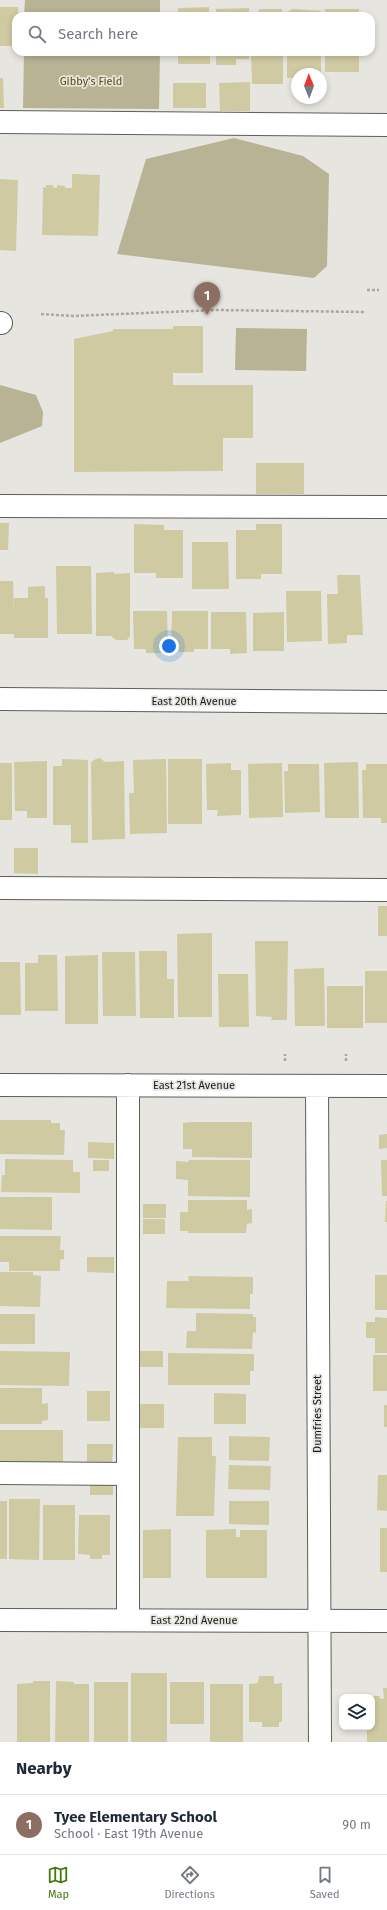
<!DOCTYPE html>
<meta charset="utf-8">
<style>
body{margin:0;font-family:"Fira Sans",sans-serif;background:#f6f6f7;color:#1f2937}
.controls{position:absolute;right:12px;bottom:12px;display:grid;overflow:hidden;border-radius:8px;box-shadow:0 2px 6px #0003}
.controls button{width:36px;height:36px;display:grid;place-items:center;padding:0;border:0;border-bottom:1px solid #e0e1e3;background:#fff;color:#1f2937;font:20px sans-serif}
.compass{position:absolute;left:291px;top:68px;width:36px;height:36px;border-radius:50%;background:#fff;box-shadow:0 2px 6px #0003;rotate:359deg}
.you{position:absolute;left:169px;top:646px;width:14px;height:14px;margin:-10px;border:3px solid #fff;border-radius:50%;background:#1a73e8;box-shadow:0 0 0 6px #1a73e833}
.badge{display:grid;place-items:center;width:26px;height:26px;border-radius:50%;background:#447a0c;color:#fff;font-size:13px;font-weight:700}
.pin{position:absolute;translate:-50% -33px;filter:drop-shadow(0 1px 2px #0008)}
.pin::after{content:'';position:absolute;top:21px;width:14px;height:12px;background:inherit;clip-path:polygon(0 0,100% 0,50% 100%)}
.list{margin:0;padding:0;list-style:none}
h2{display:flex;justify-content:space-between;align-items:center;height:52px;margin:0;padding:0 16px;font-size:17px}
h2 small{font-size:13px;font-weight:400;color:#747a83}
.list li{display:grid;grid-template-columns:26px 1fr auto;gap:12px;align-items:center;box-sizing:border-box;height:60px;padding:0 16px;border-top:1px solid #e0e1e3}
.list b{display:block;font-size:15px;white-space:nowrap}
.list p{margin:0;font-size:13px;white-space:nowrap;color:#747a83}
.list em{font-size:13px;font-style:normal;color:#747a83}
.icon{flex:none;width:22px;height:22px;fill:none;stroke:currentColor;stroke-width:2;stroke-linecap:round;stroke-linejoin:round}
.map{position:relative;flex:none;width:387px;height:1742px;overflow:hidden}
.search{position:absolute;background:#fff;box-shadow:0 2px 6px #0003;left:12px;right:12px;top:12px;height:44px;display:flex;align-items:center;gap:10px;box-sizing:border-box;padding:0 14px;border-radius:12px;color:#747a83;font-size:15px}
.sheet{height:112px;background:#fff}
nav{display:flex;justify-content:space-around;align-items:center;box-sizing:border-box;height:56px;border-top:1px solid #e0e1e3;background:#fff;font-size:11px;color:#747a83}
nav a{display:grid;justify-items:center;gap:2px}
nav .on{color:#447a0c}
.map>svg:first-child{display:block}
.green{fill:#b8b395}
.building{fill:#d0caa2}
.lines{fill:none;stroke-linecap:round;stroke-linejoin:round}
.minor-casing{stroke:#5e5e59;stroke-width:24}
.path{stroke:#a8a7a3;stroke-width:2.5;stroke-dasharray:3 2;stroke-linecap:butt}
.minor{stroke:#fff;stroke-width:22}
.labels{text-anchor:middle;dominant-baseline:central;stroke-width:3.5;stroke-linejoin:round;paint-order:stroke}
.park-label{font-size:11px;fill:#594e0a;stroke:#e6e5df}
.street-label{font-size:11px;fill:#1c1b19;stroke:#e6e5df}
</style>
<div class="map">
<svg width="387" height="1742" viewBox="0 0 387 1742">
<rect width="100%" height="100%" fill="#e6e5df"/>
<path class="green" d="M25,0H160V16H24Z
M24,52H160L159,109L23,108Z
M234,138L303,156L329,174L327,266L314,278L117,254L146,159Z
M236,328L307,329L306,371L235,370Z
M0,385L36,395L43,412L42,426L0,443Z"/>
<path class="building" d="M0,7H18V16H16V46H0Z
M209,7V16H178V8Z
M249,8V16H216V9Z
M259,9H282V16H250V14H259Z
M293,9L321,11V16H287V12Z
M325,9H359V16H325Z
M178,52H210V64H178Z
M216,52H249V59H236V65H216Z
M251,52H283V84H252Z
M287,52H321V74H297V78H287Z
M325,52H359V72H325Z
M0,78H3L4,108H0Z
M250,82V111H220L219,83Z
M173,83H206V108H173Z
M72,174L100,175L98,236L42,235L43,187L46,188V185H53V187L57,188V185L65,186V188H72Z
M0,179L18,180L16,251L0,250Z
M173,326H203V373H173V385H253V438H223V471L74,472V339L113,331V329H173Z
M256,463H304V494H256Z
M0,523H9L8,550H0Z
M134,524L164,525V530H183V578H156V573H134Z
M256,524H282V574H261V579H236V530H256Z
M192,542H228L229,589H192Z
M56,566H91L92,634H57Z
M114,572V574L130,573V636L127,640H116L111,636H96V573Z
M337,575H360L363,635H347V643L328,644L327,594H338Z
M0,581H13L14,614V598H28V587L45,586V598H48V638H14V634H0Z
M286,591H321L322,641L287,642Z
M133,611H167L168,653H146V649H134Z
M172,611H208V649H194V652H179V650L171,649Z
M211,612H246L247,653L230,654V649H211Z
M284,612V651H253V613Z
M100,758L105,762L124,761L125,839L92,840L91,762L96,759Z
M62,759L88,760V843H71V825H53V766H62Z
M166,759L167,833L130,834L129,793H134L133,760Z
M168,759H202V824H168Z
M47,761V818H27V811H15L14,762Z
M358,762L359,818H325L324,763Z
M0,763H12V820H0Z
M231,763V770H241V815L217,816L218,810H207L206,764Z
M282,763L283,817L249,818L248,764Z
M288,764H319L320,812L285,813L284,771H288Z
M366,764H387V823H381V818H363L362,770H366Z
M14,848H38V874L14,873Z
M378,906H387V936H378Z
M212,933V1017H178L177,934Z
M255,941H288L287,1020H271L272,1017L256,1016Z
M139,951H167V979H174V1018H140Z
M102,952H135L136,1016H103Z
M38,955H57L58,1011H25V963H38Z
M98,955V1024H65V956Z
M0,962H20L21,1015H0Z
M324,968L325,1026H295L294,969Z
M365,971H387V1023H365Z
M218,974H248L249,1027H219Z
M327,986H363V1028H327Z
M0,1120H51V1123H60V1130H65L64,1155L0,1154Z
M192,1122H252V1158L192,1157V1149H183V1123Z
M387,1134V1148L379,1149V1135Z
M88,1142L114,1143V1159L88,1158Z
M5,1159L73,1160V1172H80V1193L1,1192L2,1175H5Z
M93,1160H109V1171H93Z
M189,1160H250V1197L188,1196V1180L176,1179V1161L188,1162Z
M381,1160H387V1196H382Z
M0,1197H52V1230L0,1229Z
M188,1200H247V1210L252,1209V1223L247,1224L246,1233H188V1231H180V1212H188Z
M386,1201H387V1222H385Z
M143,1204H166V1218H143Z
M143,1219H165V1234H143Z
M0,1236H61L60,1250H64V1259L60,1260V1271H9V1262H0Z
M87,1257H114V1273L87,1272Z
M0,1272H33V1275L41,1276L40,1307L0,1306Z
M375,1275H387V1310H375Z
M188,1276L253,1277V1294H250V1309L166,1308L167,1281H189Z
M196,1313L253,1314V1317H256V1333L253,1332L252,1349L186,1348L187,1331H196Z
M0,1314H35V1344H0Z
M375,1317L387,1318V1353H375V1338H366V1322H375Z
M0,1351L70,1352L69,1386L0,1385Z
M139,1351H163V1367H139Z
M168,1353L254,1354V1371H250V1385H168Z
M373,1355H387V1391H373Z
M0,1388H42V1404L48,1403V1420L42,1421V1424H0Z
M87,1391H110V1421H87Z
M214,1393L246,1394V1424H214Z
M140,1404H164V1428H140Z
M384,1405H387V1427H384Z
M0,1430H63V1462H0Z
M229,1436L270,1437L269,1461L229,1460Z
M178,1437H212V1456H216L214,1516H176Z
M87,1444H113L112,1467H87Z
M229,1465L271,1466L270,1490L228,1489Z
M378,1475H387V1511L377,1510Z
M90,1479H113V1495H90Z
M9,1499H40L39,1560L9,1559Z
M0,1501H7V1559H0Z
M229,1501H269V1525L229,1524Z
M43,1505H75V1560H43Z
M79,1515H110V1555H102V1559H90V1555L78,1554Z
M380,1528H387V1572H380Z
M171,1529V1578H143V1530Z
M236,1529V1537H240V1530H267V1578H206V1530Z
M131,1673H167V1742H131Z
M259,1676H274V1684L282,1683V1722H279V1727H262V1722H249V1684L258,1683Z
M33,1681H50V1742H17V1684L33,1683Z
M56,1681L74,1682V1684H89V1742H55Z
M94,1682H128V1742H94Z
M170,1682H204V1724H170Z
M210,1684H243V1742H210Z
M383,1688H387V1742H367V1727H372V1696H380L379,1698L384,1699Z"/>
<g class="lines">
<g class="minor-casing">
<path id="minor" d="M0,122L387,125
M0,323H1
M0,506L387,507
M0,699L387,702
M0,888L387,890
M0,1085L387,1086
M128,1085V1620
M317,1086L320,1742
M0,1473L128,1474
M0,1620L387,1621"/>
</g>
<path class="path" d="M367,290H379
M41,314L73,316L216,310L366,312
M285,1061V1054
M346,1061V1054"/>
<use href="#minor" class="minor"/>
</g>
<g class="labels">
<g class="park-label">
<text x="91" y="81">Gibby's Field</text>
</g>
<g class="street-label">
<text x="194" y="701">East 20th Avenue</text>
<text x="194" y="1085">East 21st Avenue</text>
<text transform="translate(317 1414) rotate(-90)">Dumfries Street</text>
<text x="194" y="1620">East 22nd Avenue</text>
</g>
</g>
</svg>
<div class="controls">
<button><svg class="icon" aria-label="layers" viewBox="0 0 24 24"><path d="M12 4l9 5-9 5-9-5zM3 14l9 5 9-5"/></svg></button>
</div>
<svg class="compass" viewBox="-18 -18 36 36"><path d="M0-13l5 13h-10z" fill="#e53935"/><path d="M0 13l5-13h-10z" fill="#747a83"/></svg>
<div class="you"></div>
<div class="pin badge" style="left:207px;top:315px;background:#8d6e63">1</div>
<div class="search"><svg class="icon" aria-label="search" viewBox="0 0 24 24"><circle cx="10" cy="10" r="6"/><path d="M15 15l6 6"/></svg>Search here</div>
</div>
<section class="sheet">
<h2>Nearby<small></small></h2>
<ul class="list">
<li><span class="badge" style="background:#8d6e63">1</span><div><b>Tyee Elementary School</b><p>School · East 19th Avenue</p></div><em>90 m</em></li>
</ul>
</section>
<nav>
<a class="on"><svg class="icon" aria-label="map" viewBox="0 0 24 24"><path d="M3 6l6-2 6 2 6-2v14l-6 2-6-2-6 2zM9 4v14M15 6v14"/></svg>Map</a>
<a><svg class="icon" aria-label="directions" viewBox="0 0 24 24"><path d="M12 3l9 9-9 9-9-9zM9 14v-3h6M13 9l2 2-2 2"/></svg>Directions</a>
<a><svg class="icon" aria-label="saved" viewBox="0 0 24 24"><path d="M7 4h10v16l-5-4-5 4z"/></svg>Saved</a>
</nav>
